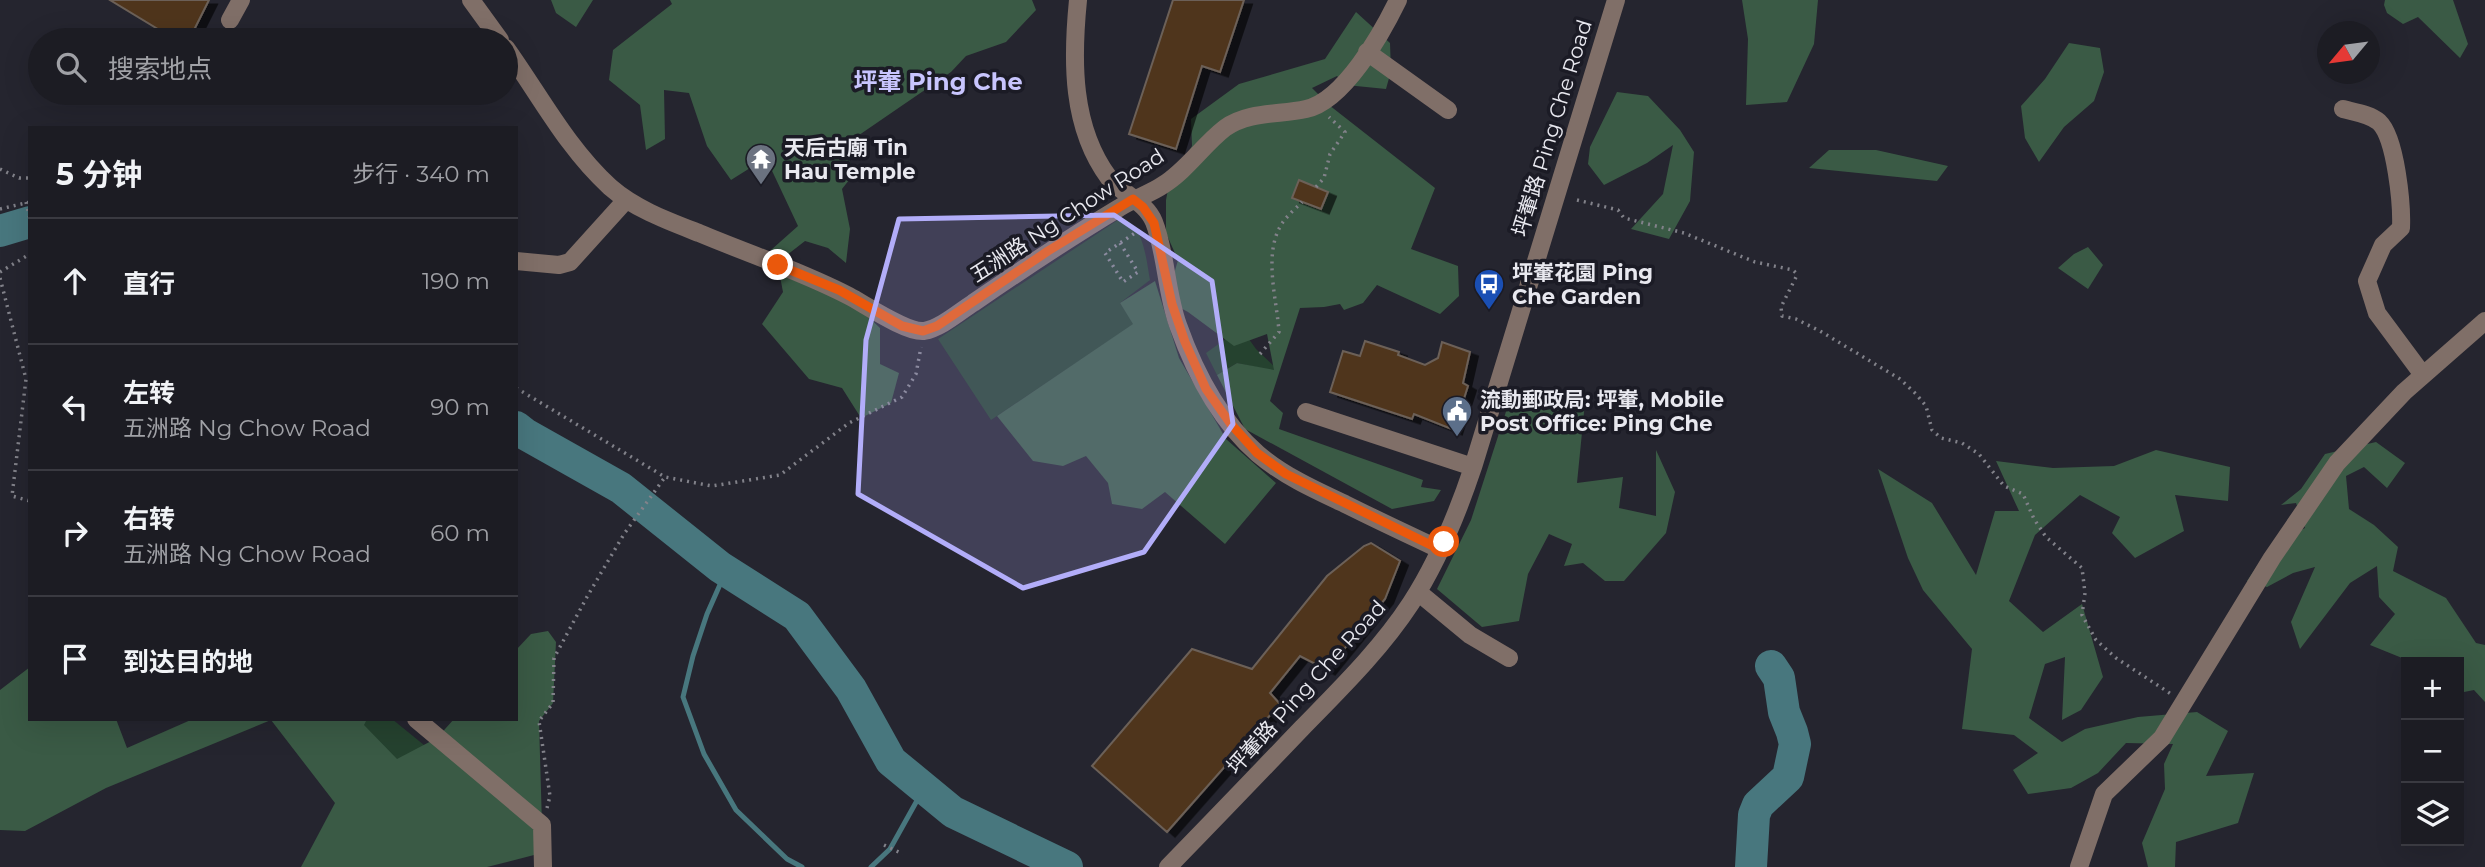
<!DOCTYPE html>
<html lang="zh">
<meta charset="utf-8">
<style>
body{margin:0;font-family:Montserrat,"Noto Sans SC",sans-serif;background:#292930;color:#f1f3f6}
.controls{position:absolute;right:21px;bottom:21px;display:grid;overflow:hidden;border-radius:0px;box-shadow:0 7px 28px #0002}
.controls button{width:63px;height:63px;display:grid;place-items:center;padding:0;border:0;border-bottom:2px solid #3a3a41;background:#1c1c23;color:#f1f3f6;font:35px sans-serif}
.compass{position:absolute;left:2317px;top:21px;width:63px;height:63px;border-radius:50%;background:#1c1c23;box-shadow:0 7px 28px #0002;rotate:241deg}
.stop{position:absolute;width:21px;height:21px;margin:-16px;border:5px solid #ea580c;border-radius:50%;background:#fff}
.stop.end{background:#ea580c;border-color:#fff;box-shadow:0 2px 7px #0008}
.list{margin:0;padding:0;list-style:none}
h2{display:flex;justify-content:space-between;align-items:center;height:91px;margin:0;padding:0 28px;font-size:30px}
h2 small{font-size:23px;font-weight:400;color:#a0a1a6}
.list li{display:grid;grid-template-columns:46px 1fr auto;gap:21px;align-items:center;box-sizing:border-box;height:126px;padding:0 28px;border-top:2px solid #3a3a41}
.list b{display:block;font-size:26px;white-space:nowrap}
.list p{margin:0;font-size:23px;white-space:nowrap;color:#a0a1a6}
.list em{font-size:23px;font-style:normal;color:#a0a1a6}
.icon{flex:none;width:38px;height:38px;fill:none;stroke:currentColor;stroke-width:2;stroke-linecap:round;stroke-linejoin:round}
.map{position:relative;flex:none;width:2485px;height:867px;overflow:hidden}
.search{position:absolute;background:#1c1c23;box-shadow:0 7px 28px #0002;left:28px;top:28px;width:490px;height:77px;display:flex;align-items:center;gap:18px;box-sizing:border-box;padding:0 24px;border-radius:38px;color:#a0a1a6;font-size:26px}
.panel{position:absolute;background:#1c1c23;box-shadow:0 7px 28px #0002;left:28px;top:126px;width:490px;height:595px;border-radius:0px}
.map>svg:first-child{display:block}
.green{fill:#25422f}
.forest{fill:#3a5a45}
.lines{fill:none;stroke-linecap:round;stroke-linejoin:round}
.stream{stroke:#48777e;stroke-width:5}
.river{stroke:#48777e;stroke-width:32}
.building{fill:#4f351d;stroke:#6c6158;stroke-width:2;filter:url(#shadow)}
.path{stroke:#82828a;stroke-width:3.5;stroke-dasharray:2 5;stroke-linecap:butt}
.minor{stroke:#806f68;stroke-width:18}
.route{stroke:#ea580c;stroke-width:9}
.marked{fill:#b2adf9;fill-opacity:0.2;stroke:#b2adf9;stroke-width:5;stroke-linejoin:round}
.labels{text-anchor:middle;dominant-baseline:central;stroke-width:7;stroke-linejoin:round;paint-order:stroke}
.street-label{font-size:21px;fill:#e8e8ef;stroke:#1b1b25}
.poi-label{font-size:21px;font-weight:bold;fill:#e8e8ef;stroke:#1b1b25;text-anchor:start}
.quarter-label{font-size:24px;font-weight:bold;fill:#c8c5fe;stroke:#1b1b25}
</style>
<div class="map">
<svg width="2485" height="867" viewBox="0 0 2485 867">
<defs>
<filter id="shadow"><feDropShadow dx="8" dy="4.5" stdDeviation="0" flood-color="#0009"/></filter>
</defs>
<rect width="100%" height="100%" fill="#25252f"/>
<path class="green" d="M1121,218C1144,224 1146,259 1150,280L1120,303L1134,324L991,420L938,339Z
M1241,328L1256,349L1275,367L1274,371L1237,363L1217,375L1206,353Z
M350,719H392L424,745L377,797Z"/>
<path class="forest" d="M551,0H593L576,27L556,13Z
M670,0H1032L1036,10L1006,42L966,56L951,72L846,144L853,175L842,189L850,229L846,263L828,248L805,241L787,255L805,277L862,311L880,328V364L899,373L891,403L861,418L842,388L809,379L762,324L783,292L778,266L771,250L798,226L766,158L731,180L707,146L689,93L664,90L665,139L646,150L640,105L609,80L613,50L672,4Z
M1742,0H1818L1814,44L1787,102L1746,105L1748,39Z
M2385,0H2453L2468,44L2460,58L2418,17L2403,24L2387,13L2384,5Z
M1356,12L1390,43L1391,71L1386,89L1346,85L1337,76L1312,88L1329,105L1435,188L1411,249L1458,266L1459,296L1440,314L1377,285L1363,303L1344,310L1340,304L1324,307L1300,308L1270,401L1283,413L1279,429L1423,480L1421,487L1441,490L1434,501L1392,509L1245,429L1217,375L1237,363L1274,370L1267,334L1234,346L1188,312L1173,304L1170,288L1178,260L1166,233V200L1169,184L1192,146L1191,119L1239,84L1325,59Z
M2069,43L2100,48L2104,72L2094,101L2064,127L2039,162L2025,138L2021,106L2045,79Z
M1617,92L1648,96L1680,130L1694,152L1690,201L1669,239L1631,229L1663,194L1673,145L1647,163L1604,185L1588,164L1590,147Z
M1829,150H1876L1948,166L1937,181L1809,168Z
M2088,247L2103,265L2088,289L2058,268L2074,254Z
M1155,281L1179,358L1226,439L1276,483L1225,544L1165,492L1142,509L1112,504L1108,483L1086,456L1063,466L1033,461L997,416L1133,324L1120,303Z
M1586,392L1577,483L1623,477L1619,508L1656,516V450L1675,492L1666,533L1624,581H1605L1583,563L1564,566L1572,544L1549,534L1528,574L1519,621L1482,627L1437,589L1471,520L1512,393Z
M2376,442L2405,463L2387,488L2364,467L2346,476L2349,509L2374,525L2398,547L2393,571L2446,598L2476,643L2485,645V702L2474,690L2459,693V662H2412L2370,645L2395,614L2379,597L2377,566L2350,583L2300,649L2291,622L2315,567L2293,573L2267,587L2247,581L2272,544L2305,528L2296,503L2281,505L2301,489L2325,454Z
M2156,450L2230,467L2228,501L2175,495L2184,531L2135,558L2112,533L2120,517L2080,495L2035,535L2009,601L2043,632L2082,604L2103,677L2081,710L2062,720L2065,657L2045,664L2029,718L2062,742L2085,729L2138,717L2197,712L2228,731L2206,776L2254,773L2238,823L2176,842L2175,867H2148L2142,843L2165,789L2164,764L2173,744L2126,743L2098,773L2071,788L2028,794L2013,770L2038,753L2014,735L1962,729L1972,649L1923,590L1908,558L1878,469L1932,503L1976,575L1995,511H2019L1996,461L2053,468L2114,466Z
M548,631L556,642L553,703L539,721L542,825L534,855L487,867H301L335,803L271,720L106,788L25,831L0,830V690L30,667V719H116L127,748L193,719H367L364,725L397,759L437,738L454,719H516V650L531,634Z"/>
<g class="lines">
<path class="stream" d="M726,571L707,614L693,656L683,697L704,754L736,810L787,859L802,867
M871,867L890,849L924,788"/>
<path class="river" d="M0,231L30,222
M516,427L525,434L621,488L720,567L797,616L851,689L891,761L953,812L1067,867
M1751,867L1754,815L1758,805L1788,777L1795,744L1792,732L1784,712L1779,678L1771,666"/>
</g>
<path class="building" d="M110,0H209L189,40H176Z
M1173,0H1244L1220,72L1202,66L1176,149L1129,134Z
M1299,180L1328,192L1321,209L1292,198Z
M1365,341L1399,352L1398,355L1425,365L1438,358L1442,342L1470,352L1463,383L1468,386L1454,430L1414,414L1412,419L1330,392L1343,351L1360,356Z
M1371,543L1400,561L1385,599L1327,670L1300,656L1270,693L1280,704L1167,832L1092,766L1192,649L1252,669L1327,576L1364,546Z"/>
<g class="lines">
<path class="path" d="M0,169L19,178H30
M1316,187L1324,178L1330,154L1345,132L1329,117
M1577,200L1618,210L1624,218L1684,233L1755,262L1793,270L1796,273V277L1781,307L1782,316L1796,319L1820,331L1900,379L1916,394L1926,406L1932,430L1941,438L1962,443L1979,454L2004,486L2023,494L2034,519L2046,537L2082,568L2085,593L2082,615L2096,640L2116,658L2171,694
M26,202L30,219
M0,209L30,202
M1120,243L1138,272L1123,282L1105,253L1135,233
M0,272L30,254
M0,278L26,379L12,496L30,501
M1260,354L1279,332C1277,299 1262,252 1283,222C1288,215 1296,208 1302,202
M516,388L665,477L712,486L780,475L849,423L902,397L916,374L921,347
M547,808L550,796L539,721L553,703L554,658L588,595L624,534L665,477
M884,845L903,854"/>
<path class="minor" d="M471,0L500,40
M1078,0C1072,60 1071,127 1109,178C1122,194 1146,202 1154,222C1166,252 1166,292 1178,325C1195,373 1219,420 1258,454C1284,476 1315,490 1345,504C1377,520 1409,535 1441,550
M230,20L241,0
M506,48C539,94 567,148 610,187C635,209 668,221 699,233C749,254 801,271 849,296C866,305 907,333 924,331C941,328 959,312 973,303C1021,270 1069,238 1119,208C1133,199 1150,194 1163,185C1187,170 1203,145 1225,128C1249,111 1280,115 1306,109C1344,101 1382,33 1398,0
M1367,52L1448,110
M2343,109C2354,112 2370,114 2379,122C2396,138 2402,205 2401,228L2383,245L2367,281L2377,313L2423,375
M516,261L559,265L570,262L626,200
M1306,412L1473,467
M1418,592L1470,635L1509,658
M416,719L542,825L543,867
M1168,867C1213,821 1258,774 1302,728C1340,689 1381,649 1411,603C1438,561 1457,515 1473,467L1616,0
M2079,867L2104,794L2162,738L2272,558L2337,463L2404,392L2485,321"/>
</g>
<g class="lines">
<path class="route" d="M778,265L839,290L902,326L923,331L937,326L1048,251L1133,199L1143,207L1154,223L1172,304L1185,342L1206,389L1230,423L1257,453L1286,474L1441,550L1444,542"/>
</g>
<path class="marked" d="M1114,215L1212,281L1233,424L1144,552L1023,588L858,494L866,340L899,219Z"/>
<defs>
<g id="temple-pin" transform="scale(1.575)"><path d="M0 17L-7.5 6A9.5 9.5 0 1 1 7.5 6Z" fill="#6b7280" stroke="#1b1b25"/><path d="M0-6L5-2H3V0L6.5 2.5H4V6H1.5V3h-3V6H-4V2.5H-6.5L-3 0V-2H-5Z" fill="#fff"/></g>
<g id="bus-pin" transform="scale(1.575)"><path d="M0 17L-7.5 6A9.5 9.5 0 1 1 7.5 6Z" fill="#1a4fb4" stroke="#1b1b25"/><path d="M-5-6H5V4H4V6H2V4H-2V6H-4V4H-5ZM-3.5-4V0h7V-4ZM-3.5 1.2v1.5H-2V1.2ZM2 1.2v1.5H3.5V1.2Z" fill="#fff"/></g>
<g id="civic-pin" transform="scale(1.575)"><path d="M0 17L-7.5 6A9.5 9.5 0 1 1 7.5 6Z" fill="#5c6f8a" stroke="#1b1b25"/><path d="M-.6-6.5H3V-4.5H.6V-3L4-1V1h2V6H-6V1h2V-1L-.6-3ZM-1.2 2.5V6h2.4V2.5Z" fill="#fff"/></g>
</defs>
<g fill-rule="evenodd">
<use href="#temple-pin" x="761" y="159"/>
<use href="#bus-pin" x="1489" y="284"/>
<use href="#civic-pin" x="1457" y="411"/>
</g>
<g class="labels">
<g class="street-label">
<text transform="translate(1552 128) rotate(-73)">坪輋路 Ping Che Road</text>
<text transform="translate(1067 215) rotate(-33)">五洲路 Ng Chow Road</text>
<text transform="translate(1306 687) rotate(-48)">坪輋路 Ping Che Road</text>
</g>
<g class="poi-label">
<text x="784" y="147">天后古廟 Tin<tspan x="784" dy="24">Hau Temple</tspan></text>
<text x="1512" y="272">坪輋花園 Ping<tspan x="1512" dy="24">Che Garden</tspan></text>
<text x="1480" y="399">流動郵政局: 坪輋, Mobile<tspan x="1480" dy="24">Post Office: Ping Che</tspan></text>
</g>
<g class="quarter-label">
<text x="938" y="81">坪輋 Ping Che</text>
</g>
</g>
</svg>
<div class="controls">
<button>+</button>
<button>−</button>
<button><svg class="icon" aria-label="layers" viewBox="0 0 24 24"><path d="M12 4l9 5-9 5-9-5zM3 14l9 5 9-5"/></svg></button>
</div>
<svg class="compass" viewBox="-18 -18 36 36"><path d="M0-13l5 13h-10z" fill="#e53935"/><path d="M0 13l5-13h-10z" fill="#a0a1a6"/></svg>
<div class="stop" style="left:1444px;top:542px"></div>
<div class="stop end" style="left:778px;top:265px"></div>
<div class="search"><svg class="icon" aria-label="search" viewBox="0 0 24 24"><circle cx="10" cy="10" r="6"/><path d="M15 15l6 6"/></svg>搜索地点</div>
<section class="panel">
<h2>5 分钟<small>步行 · 340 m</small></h2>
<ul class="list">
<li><svg class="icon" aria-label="ahead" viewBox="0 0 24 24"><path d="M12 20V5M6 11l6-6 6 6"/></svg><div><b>直行</b></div><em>190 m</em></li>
<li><svg class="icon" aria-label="left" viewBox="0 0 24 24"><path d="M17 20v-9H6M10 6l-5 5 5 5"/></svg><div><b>左转</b><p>五洲路 Ng Chow Road</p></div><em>90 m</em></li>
<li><svg class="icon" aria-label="right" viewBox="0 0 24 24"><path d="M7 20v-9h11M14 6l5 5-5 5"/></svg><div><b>右转</b><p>五洲路 Ng Chow Road</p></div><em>60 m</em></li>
<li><svg class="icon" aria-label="arrive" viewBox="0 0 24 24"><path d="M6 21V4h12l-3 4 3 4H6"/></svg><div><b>到达目的地</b></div></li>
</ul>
</section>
</div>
